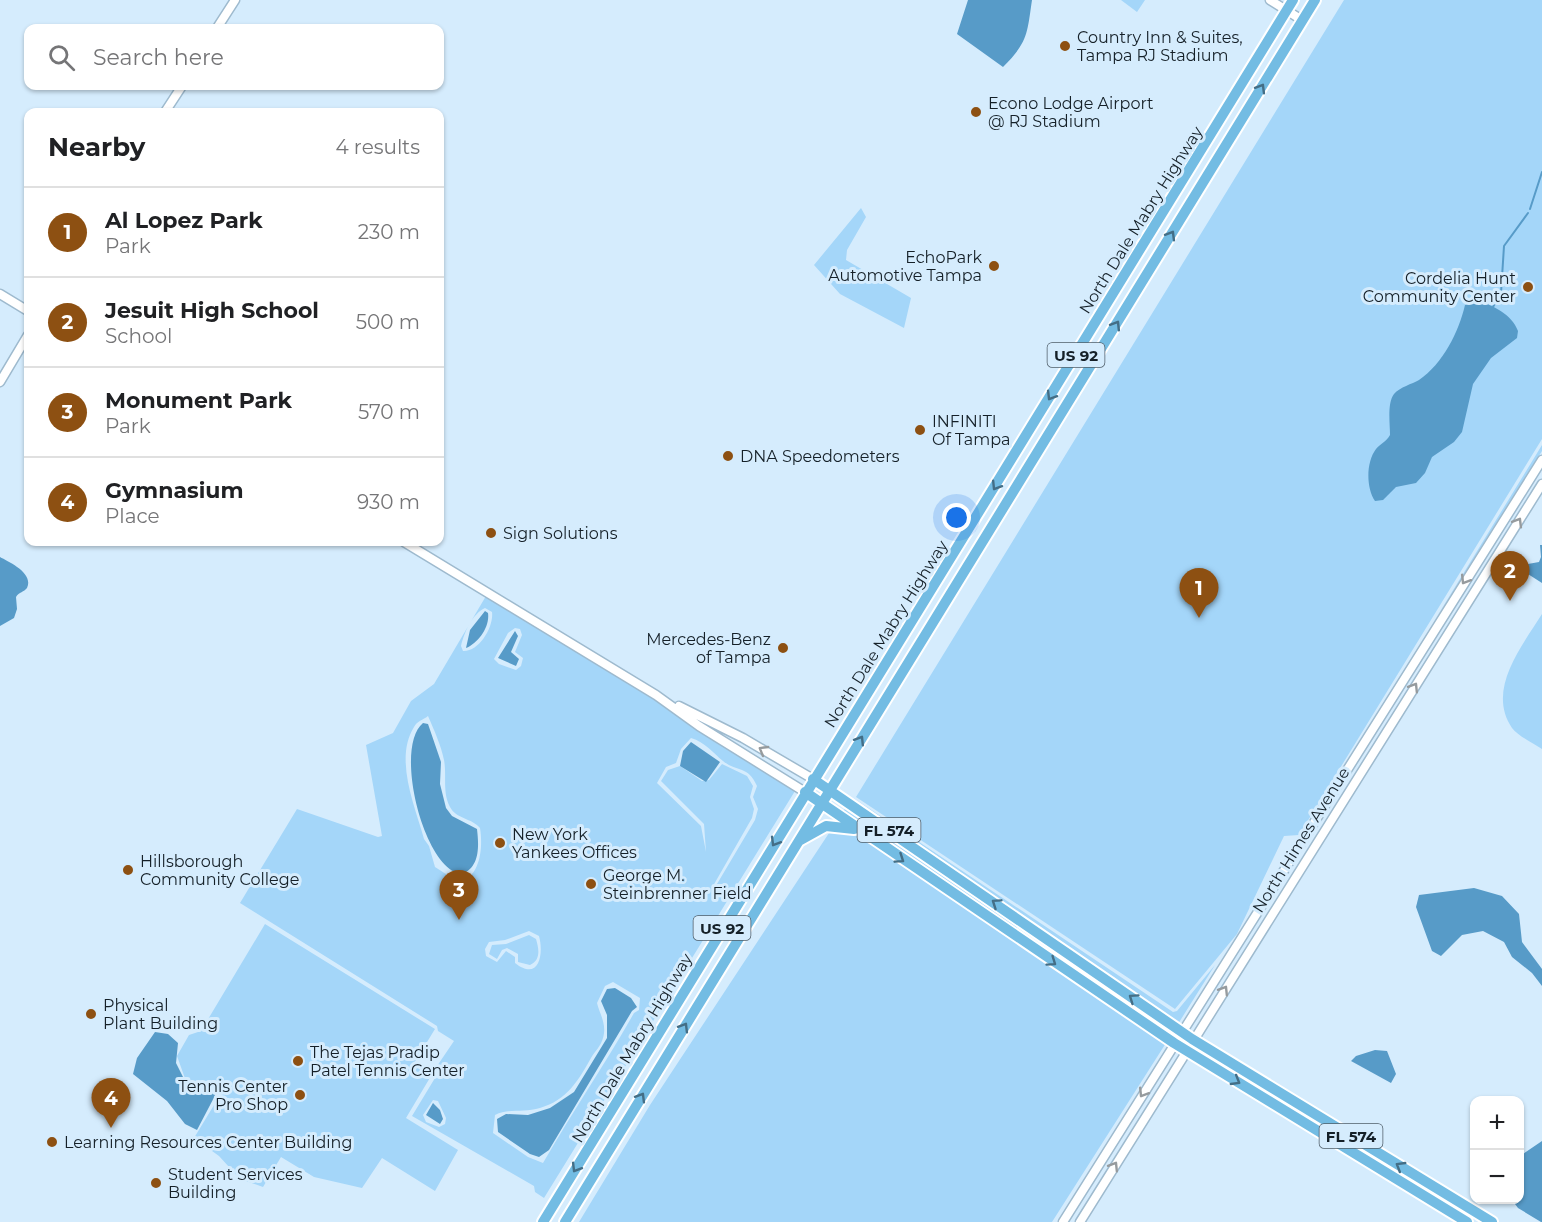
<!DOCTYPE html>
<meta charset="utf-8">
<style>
body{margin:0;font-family:Montserrat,sans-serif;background:#f6f6f6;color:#202124}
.controls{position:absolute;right:18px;bottom:18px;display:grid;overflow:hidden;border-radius:12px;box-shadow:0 2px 4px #0004}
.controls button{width:54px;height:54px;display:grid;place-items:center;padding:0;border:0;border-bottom:2px solid #e0e0e0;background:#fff;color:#202124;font:30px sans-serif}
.you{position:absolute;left:957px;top:518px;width:21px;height:21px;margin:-15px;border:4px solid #fff;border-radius:50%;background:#1a73e8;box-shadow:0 0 0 9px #1a73e833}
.badge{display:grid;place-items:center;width:39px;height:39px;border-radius:50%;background:#8d5012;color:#fff;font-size:20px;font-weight:700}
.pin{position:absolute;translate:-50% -50px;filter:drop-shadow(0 2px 3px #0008)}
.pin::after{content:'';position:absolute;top:32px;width:21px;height:18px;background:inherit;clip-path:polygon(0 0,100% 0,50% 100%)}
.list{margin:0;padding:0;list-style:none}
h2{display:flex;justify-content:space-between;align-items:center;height:78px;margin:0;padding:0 24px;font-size:26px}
h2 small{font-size:20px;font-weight:400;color:#757577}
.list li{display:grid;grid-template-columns:39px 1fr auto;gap:18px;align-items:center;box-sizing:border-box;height:90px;padding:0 24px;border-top:2px solid #e0e0e0}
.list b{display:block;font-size:22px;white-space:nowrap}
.list p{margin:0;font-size:20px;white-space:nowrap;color:#757577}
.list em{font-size:20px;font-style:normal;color:#757577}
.icon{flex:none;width:33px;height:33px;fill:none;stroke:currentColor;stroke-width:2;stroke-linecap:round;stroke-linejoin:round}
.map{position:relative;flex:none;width:1542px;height:1222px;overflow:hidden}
.search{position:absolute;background:#fff;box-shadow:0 2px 4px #0004;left:24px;top:24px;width:420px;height:66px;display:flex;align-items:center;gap:15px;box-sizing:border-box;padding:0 21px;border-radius:12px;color:#757577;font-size:22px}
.panel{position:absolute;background:#fff;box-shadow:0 2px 4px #0004;left:24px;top:108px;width:420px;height:438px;border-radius:12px}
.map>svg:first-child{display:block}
.green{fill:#a4d6f9;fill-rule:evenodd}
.water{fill:#579bc8}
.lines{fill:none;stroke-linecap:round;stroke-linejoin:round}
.stream{stroke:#579bc8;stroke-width:2}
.tertiary-casing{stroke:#9ebace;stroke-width:11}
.primary-casing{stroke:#fff;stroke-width:14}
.tertiary{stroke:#fff;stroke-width:8}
.primary{stroke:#73bce3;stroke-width:10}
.oneway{stroke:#446e86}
.oneway2{stroke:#969b9e}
.poi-dot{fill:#8d5012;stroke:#d5ecfd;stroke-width:2}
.labels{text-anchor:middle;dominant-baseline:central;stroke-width:6;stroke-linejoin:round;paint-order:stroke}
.shield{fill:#d5ecfd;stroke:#4f5d68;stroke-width:1.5}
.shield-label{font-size:15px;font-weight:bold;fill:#152028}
.poi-label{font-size:16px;fill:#152028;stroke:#d5ecfd;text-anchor:start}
.street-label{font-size:16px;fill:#152028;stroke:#d5ecfd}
</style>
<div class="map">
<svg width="1542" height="1222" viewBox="0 0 1542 1222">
<rect width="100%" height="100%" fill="#d5ecfd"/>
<path class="green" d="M1121,0H1145L1137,12Z
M1344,0H1542V439L1299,835L1284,836L1237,934L1175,1009L856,797Z
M861,208L866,217L847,250L846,260L911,298L904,328L840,294L814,265Z
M1542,445V451L1433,623Z
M486,596L653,698L700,732L795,791L544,1198L535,1192L534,1186L412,1116L435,1078L433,1072L454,1041L438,1031L437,1026L240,903L297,809L378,837L382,836L366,745L393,733L411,701L434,684ZM485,608L492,612C494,627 479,652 463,651L461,646C464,633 472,614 485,608ZM515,628L520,629L522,635L515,652L523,658L521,666L516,670L499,664L494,659L508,633ZM428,716C434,730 441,745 444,760C447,776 442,792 450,807C456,819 472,818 480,828C483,847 481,875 460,883L435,867L429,846L424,839C415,806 394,759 414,727C417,721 423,720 428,716ZM691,738C705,742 713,753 723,761C736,772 748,765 757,786L753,797L758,809L755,820L714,889L713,886L752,818L754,809L750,797L753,786L747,776L722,764L709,780L702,781L680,766L668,770L661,781L704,824L706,852L701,826L657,783L666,767L676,763L681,749ZM529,931L539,936C544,954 539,982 515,963V957L506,951L497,962L486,956L485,949L489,942L505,940ZM613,982L640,998L639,1010L634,1013C605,1064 572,1113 543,1163L528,1157L493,1133L495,1115C509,1108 524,1113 540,1108C567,1100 578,1081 591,1058C595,1051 601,1046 603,1038C607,1024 600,1015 597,1003L605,986ZM433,1100L438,1101L446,1118L445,1124L439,1127L426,1122L423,1115Z
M1542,614V749C1533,743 1518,736 1512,728C1486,690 1522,646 1542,614Z
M852,797L1173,1012L1177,1011L1215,965L1178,1024Z
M847,806L1173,1032L1171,1035L842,813Z
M831,830L858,835L1166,1043L1052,1222H579L650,1105Z
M265,924L435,1029L413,1065L431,1076L406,1118L458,1150L435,1191L382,1158L362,1188L314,1177L281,1157L263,1187L240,1179L219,1156L194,1138L225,1087L215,1080L192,1087L187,1084L177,1056L189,1035L201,1031Z
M529,935L536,939C539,949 541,960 530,965L518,962V954L507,948L502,950L497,959L489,954L492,945L506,944Z"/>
<path class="water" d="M968,0H1032C1027,34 1028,42 1003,67L957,34Z
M1476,300C1492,305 1512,314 1518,331L1517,338L1491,358L1473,384L1462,432L1454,442L1432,457L1425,473L1416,483L1396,487L1383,500L1375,501C1366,488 1366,462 1376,449C1380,444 1386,442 1390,435C1390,424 1387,403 1394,394C1400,387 1412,384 1419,380C1443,364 1459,331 1465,305Z
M1540,545H1542V583L1514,565L1516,562L1528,564L1539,562L1541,557Z
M0,557C9,562 34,573 27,588C24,592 19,592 16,597L17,609L14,618L0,626Z
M485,611L488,613C490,627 478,643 466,648L470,630Z
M515,631L518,636L511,652L519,659L516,666L498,658Z
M423,723L428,724L441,762L440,784L446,808L452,816L477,829C479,846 480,867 462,874C424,871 393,747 423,723Z
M691,742L720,762L706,782L680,766L683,751Z
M1474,888L1502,896L1519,914L1522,942L1542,969V986L1532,973L1512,957L1504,942L1483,931L1462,935L1441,956L1432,951L1416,907L1419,895Z
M615,988L631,998L637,1007L632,1011L549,1150L539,1157L530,1154L498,1132L497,1119L506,1114L528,1115L550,1108L574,1092L607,1038V1015L601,1001L607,989Z
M155,1032L168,1034L178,1043L176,1063L188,1087L195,1090L213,1084L219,1088L197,1130L185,1124L167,1101L133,1074L137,1058Z
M1375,1050L1387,1051L1396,1074L1391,1083L1351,1061L1356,1056Z
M433,1103L440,1110L443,1119L440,1124L426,1115Z
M1542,1141V1222H1541L1518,1208L1512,1200H1520V1156Z"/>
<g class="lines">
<path class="stream" d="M1530,209L1542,172
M1493,307L1501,293L1504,246L1528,213"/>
<g class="tertiary-casing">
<path id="tertiary" d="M1270,0L1302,20
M217,28L235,0
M165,112L182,86
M0,294L28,311
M0,382L28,335
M404,542L656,695L699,726L805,792
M679,706L743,738L813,779
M1063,1222L1542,460
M1080,1222L1542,484"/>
</g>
<g class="primary-casing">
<path id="primary" d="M813,779L1192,1039L1492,1222
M805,792L1174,1043L1467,1222
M799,841L826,826L854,829
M543,1222L1293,0
M565,1222L1315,0"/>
</g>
<use href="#tertiary" class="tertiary"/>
<use href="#primary" class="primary"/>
</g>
<defs><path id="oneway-chevron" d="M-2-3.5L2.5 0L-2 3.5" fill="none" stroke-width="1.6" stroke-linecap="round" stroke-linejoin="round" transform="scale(1.5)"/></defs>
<g class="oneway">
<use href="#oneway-chevron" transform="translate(1261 88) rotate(-59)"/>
<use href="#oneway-chevron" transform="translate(1171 235) rotate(-59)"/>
<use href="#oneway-chevron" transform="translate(1116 325) rotate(-58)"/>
<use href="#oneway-chevron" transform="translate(1051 396) rotate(121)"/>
<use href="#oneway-chevron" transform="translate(996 486) rotate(122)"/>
<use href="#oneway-chevron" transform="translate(860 740) rotate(-58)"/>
<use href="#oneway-chevron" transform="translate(775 842) rotate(121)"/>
<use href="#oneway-chevron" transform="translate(900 859) rotate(34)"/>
<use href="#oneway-chevron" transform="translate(996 903) rotate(-146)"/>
<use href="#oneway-chevron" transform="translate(1052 962) rotate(35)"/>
<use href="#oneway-chevron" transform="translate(1133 998) rotate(-145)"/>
<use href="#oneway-chevron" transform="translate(684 1027) rotate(-59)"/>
<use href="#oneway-chevron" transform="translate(1236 1081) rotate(31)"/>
<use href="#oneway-chevron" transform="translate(641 1097) rotate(-59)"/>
<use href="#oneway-chevron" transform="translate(1400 1166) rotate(-149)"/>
<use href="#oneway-chevron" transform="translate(576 1168) rotate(121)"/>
</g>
<g class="oneway2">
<use href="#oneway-chevron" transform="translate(1518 522) rotate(-59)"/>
<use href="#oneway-chevron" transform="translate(1465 580) rotate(122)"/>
<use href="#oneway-chevron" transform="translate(1414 687) rotate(-58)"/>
<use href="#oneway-chevron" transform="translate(763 750) rotate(-150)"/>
<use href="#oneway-chevron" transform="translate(1224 990) rotate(-58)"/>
<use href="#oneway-chevron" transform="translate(1143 1093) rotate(122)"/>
<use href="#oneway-chevron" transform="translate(1114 1166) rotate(-58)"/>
</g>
<g class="poi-dot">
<circle cx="1065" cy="46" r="6"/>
<circle cx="976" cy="112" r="6"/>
<circle cx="994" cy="266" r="6"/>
<circle cx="1528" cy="287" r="6"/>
<circle cx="920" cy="430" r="6"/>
<circle cx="728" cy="456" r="6"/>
<circle cx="491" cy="533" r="6"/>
<circle cx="783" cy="648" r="6"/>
<circle cx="500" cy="843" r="6"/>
<circle cx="128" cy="870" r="6"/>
<circle cx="591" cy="884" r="6"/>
<circle cx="91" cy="1014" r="6"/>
<circle cx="298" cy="1061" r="6"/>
<circle cx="300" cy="1095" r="6"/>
<circle cx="52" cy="1142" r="6"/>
<circle cx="156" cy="1183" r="6"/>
</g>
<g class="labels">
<g class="shield">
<rect x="1047.5" y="343" width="57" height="24" rx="4.5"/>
<rect x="857.5" y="818" width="63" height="24" rx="4.5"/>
<rect x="693.5" y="916" width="57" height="24" rx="4.5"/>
<rect x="1319.5" y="1124" width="63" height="24" rx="4.5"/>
</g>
<g class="shield-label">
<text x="1076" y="355">US 92</text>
<text x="889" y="830">FL 574</text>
<text x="722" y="928">US 92</text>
<text x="1351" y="1136">FL 574</text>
</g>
<g class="poi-label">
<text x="1077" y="37">Country Inn &amp; Suites,<tspan x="1077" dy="18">Tampa RJ Stadium</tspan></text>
<text x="988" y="103">Econo Lodge Airport<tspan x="988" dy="18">@ RJ Stadium</tspan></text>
<text x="982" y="257" text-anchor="end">EchoPark<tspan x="982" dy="18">Automotive Tampa</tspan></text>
<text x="1516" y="278" text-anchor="end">Cordelia Hunt<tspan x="1516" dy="18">Community Center</tspan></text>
<text x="932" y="421">INFINITI<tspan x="932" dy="18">Of Tampa</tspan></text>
<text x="740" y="456">DNA Speedometers</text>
<text x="503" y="533">Sign Solutions</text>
<text x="771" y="639" text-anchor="end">Mercedes-Benz<tspan x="771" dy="18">of Tampa</tspan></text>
<text x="512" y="834">New York<tspan x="512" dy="18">Yankees Offices</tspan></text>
<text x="140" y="861">Hillsborough<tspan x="140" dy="18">Community College</tspan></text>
<text x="603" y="875">George M.<tspan x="603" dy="18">Steinbrenner Field</tspan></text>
<text x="103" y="1005">Physical<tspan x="103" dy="18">Plant Building</tspan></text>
<text x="310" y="1052">The Tejas Pradip<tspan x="310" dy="18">Patel Tennis Center</tspan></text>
<text x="288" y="1086" text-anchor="end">Tennis Center<tspan x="288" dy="18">Pro Shop</tspan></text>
<text x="64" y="1142">Learning Resources Center Building</text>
<text x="168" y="1174">Student Services<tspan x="168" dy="18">Building</tspan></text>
</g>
<g class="street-label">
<text transform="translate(1141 220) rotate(-58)">North Dale Mabry Highway</text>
<text transform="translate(886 634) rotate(-58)">North Dale Mabry Highway</text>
<text transform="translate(1301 840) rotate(-58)">North Himes Avenue</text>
<text transform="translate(632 1048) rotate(-59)">North Dale Mabry Highway</text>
</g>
</g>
</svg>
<div class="controls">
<button>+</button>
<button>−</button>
</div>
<div class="you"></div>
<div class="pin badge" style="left:1199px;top:618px">1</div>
<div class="pin badge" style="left:1510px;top:601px">2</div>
<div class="pin badge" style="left:459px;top:920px">3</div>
<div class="pin badge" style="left:111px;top:1128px">4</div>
<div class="search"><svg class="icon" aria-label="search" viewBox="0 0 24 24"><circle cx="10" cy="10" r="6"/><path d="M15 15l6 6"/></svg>Search here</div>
<section class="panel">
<h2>Nearby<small>4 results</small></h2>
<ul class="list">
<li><span class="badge">1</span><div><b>Al Lopez Park</b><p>Park</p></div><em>230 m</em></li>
<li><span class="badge">2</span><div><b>Jesuit High School</b><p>School</p></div><em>500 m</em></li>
<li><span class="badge">3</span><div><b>Monument Park</b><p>Park</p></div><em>570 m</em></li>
<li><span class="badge">4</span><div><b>Gymnasium</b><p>Place</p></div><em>930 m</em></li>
</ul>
</section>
</div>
